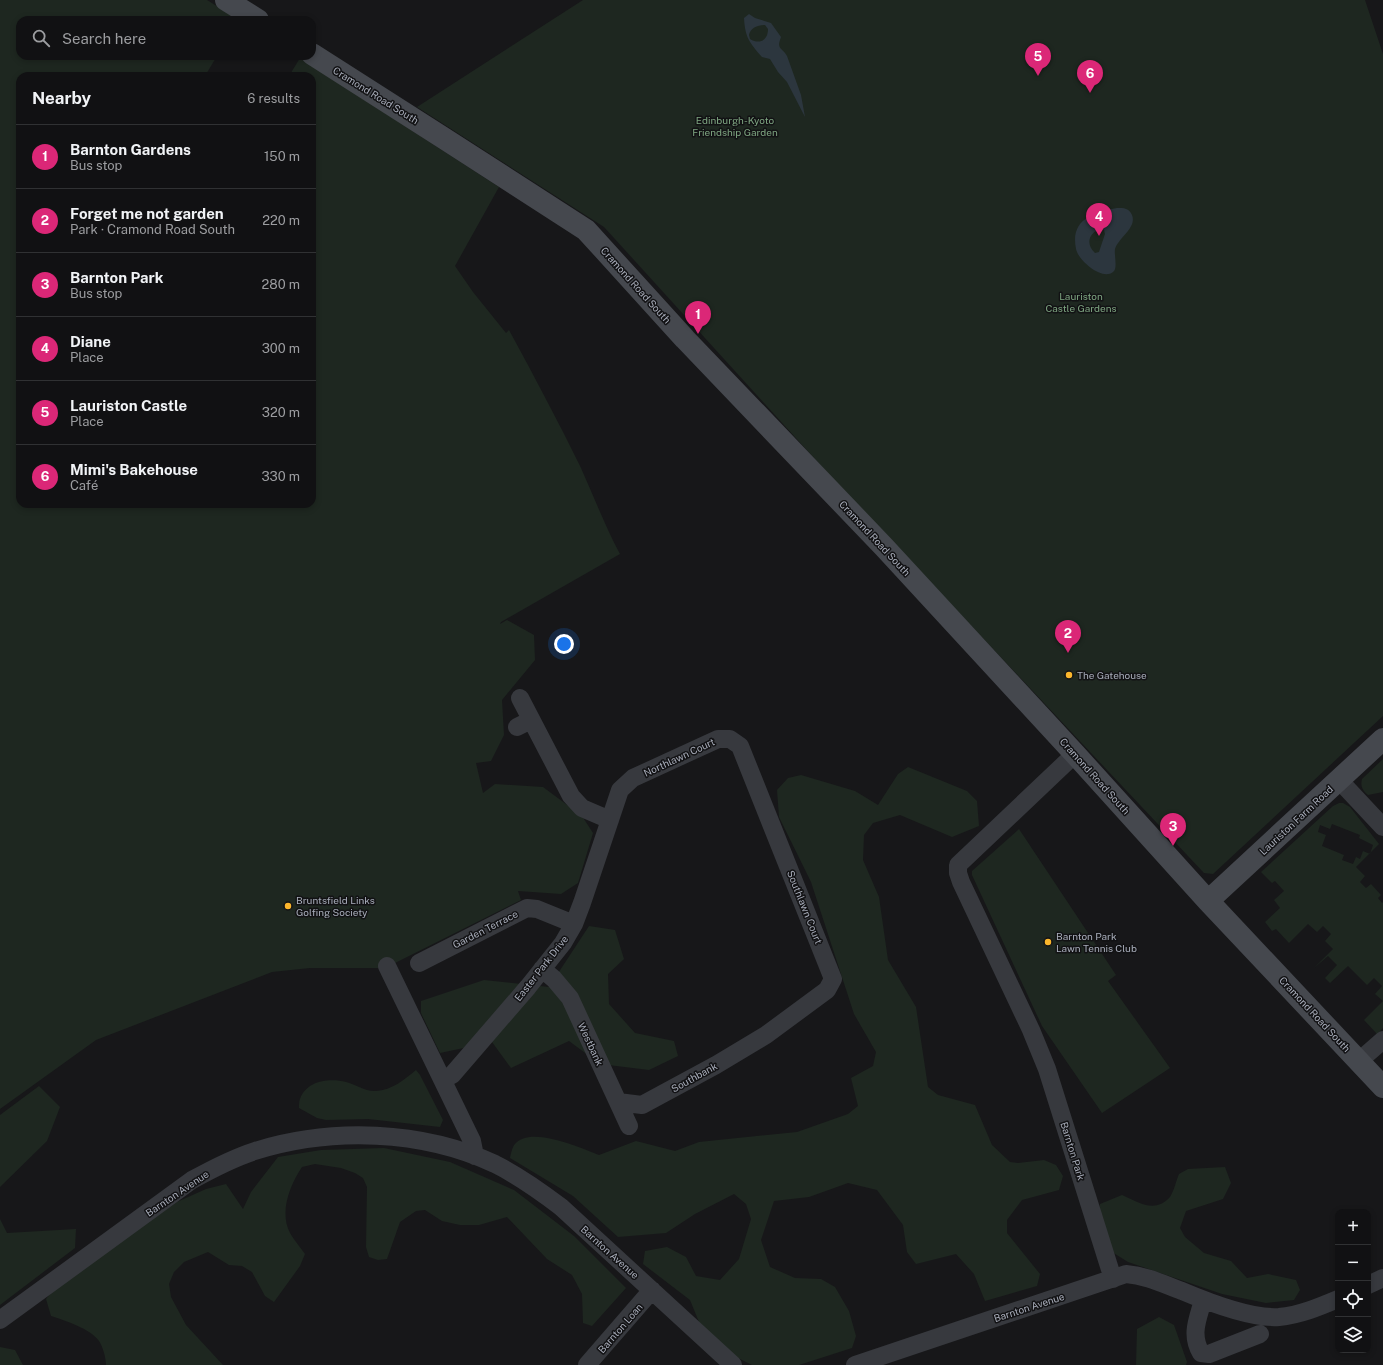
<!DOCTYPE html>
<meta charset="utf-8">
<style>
body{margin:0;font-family:"Public Sans",sans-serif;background:#1a1a1c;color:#f1f3f6}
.controls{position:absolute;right:12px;bottom:12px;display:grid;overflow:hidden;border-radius:8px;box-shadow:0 2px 6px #0003}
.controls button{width:36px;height:36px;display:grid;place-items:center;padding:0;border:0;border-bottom:1px solid #303133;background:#111113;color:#f1f3f6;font:20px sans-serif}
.you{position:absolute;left:564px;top:644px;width:14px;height:14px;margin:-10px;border:3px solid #fff;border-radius:50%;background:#1a73e8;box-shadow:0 0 0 6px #1a73e833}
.badge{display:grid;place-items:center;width:26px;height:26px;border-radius:50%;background:#db2777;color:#fff;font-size:13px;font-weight:700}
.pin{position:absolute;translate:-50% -33px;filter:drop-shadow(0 1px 2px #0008)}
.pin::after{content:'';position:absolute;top:21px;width:14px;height:12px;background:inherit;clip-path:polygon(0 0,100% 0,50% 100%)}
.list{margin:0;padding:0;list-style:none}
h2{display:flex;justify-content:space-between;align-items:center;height:52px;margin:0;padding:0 16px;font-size:17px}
h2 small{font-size:13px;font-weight:400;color:#9c9da0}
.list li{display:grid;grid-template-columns:26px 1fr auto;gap:12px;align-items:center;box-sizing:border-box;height:64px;padding:0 16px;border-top:1px solid #303133}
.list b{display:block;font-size:15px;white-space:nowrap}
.list p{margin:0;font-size:13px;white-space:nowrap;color:#9c9da0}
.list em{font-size:13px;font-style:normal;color:#9c9da0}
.icon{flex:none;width:22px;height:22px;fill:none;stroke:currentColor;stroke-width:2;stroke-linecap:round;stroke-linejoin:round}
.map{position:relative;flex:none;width:1383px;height:1365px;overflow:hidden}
.search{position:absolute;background:#111113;box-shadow:0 2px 6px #0003;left:16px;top:16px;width:300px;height:44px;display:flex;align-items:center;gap:10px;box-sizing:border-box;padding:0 14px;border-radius:12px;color:#9c9da0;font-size:15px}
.panel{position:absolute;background:#111113;box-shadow:0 2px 6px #0003;left:16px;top:72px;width:300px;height:436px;border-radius:12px}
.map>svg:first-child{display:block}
.green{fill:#1e2720;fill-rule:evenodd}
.water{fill:#2c363e;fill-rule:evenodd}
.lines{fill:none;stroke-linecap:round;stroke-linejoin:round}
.street{stroke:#37393e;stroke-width:18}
.secondary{stroke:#45484e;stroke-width:22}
.poi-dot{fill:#fbb62c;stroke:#121214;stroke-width:1.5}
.labels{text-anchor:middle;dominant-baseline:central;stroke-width:3;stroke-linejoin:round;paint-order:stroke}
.street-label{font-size:10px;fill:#a8adba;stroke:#121214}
.park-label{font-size:10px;fill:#7ea581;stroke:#121214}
.poi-label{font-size:10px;fill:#a8adba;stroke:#121214;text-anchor:start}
</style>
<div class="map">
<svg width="1383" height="1365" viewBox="0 0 1383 1365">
<rect width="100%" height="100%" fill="#171719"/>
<path class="green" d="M0,0H207L239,20H20V56H217L205,76H20V504H312V76H289L300,58L499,187L455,266L473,292L506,333L509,330C534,376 558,421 581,468C594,497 605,526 620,554L501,622L500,624L507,620L534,635L535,660L502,700L504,735L491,761L476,763L483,793L495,784L543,787L582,816L593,833L578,883L561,894L518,891L521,900L395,963L378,968H310L272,972L96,1040L0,1109Z
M583,0H1365L1383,54V716L1213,874L1204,873L834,480L604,227L417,107Z
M1383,759V792L1368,795C1363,791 1360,786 1362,779Z
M908,767L967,791L977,801L979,826L952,837L900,815L873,823L864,835L863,860L879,897L888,960L916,1007L928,1087L938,1095L975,1105L992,1145L1010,1162L1018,1163L1044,1160L1056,1165L1063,1176L1059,1190L1022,1200L1007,1220V1233L1040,1274L1037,1286L985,1301L974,1274L956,1254L916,1264L907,1252L903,1225L877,1190L848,1183L809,1197L774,1201L761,1240L770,1267L795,1278L821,1279L835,1287L849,1311L856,1336L852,1348L799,1365H752L732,1355L699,1322L690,1300L643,1264L645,1251L667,1247L686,1257L696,1276L720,1280L739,1259L751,1219L746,1204L734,1194L695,1214L666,1233L618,1237L573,1196L510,1158C511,1154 512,1147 515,1144C530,1125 581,1148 599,1155L636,1141L675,1151L699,1142L797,1132L848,1114L858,1106L851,1078L873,1066L876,1052L854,1014L811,882L779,817L777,790L788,778L801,775L855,791L878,805L898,774Z
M1339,803H1343L1350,807L1379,844L1356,867L1365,876L1360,882L1366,888L1371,884L1381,895L1378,898L1382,903L1383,902V1028L1377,1034L1364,1020L1383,1001L1375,994L1382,986L1374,978L1367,985L1348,966L1330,983L1325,978L1337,965L1328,956L1314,968L1333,949L1325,941L1331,934L1323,926L1317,932L1308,924L1289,943L1276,929L1272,931L1265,922L1280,908L1274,900L1284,891L1275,881L1272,883L1261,872L1333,806ZM1332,824L1360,835L1359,838L1373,845L1370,854L1363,851L1360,859L1356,857L1353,864L1342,860L1344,855L1322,846L1326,835L1318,832L1320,825L1330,829Z
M1019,829L1116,975L1108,981L1170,1068L1102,1113L1042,1026L972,875V871Z
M589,926L615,930L624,959L608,974L609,1004L635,1033L674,1041L678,1056L649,1070L600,1064L569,1041L511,1068L492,1042L440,1053L421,1013V1001L484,980L549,987Z
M416,1070L420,1075L443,1120L440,1127L368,1119L326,1120L317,1118L299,1108C299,1105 299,1101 300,1099C307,1080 330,1078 346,1082C355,1084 366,1092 376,1091C392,1090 404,1080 416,1070Z
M39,1086L60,1107L47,1141L0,1187V1115Z
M384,1148L450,1162L514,1190L574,1236L626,1288L592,1326L583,1323L582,1294L572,1275L547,1259L507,1217L479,1225H460L442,1221L425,1210L416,1211L400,1222L387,1259L378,1260L369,1257L366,1247L367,1187L363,1178L355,1173L341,1168L315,1164L302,1167C290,1185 279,1212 290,1233C294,1240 300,1247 305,1254L300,1266L274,1302L265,1296L252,1272L242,1266L229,1265L208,1252L184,1262L174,1272L169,1284L171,1297L186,1325L223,1365H106C106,1358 103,1347 99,1341C91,1329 64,1320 51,1316L46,1299L60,1282L177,1202L206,1189L226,1184L243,1209L251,1192L278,1157L321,1150Z
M1225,1167L1231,1183L1223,1199L1186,1211L1180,1228L1185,1237L1204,1253L1231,1261L1247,1278L1268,1274L1296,1280L1300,1290L1294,1300L1266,1303L1222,1294L1128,1262L1112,1252L1098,1216L1100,1204L1122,1195C1138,1202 1155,1214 1170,1197C1174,1191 1176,1181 1179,1174L1188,1169Z
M0,1219L7,1233L76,1229L75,1248L0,1305Z
M1159,1317L1174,1325L1187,1362L1186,1365H1136L1137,1329Z
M0,1347L15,1350L23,1365H0Z"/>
<path class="water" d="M749,14L755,18L771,23L781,37C776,50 782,47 787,56L801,95L805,117L787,82L778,72L770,59L762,57C750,43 745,38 744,18ZM765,25L768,29C768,40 760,45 750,39L749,35C750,28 758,25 765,25Z
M1117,208C1124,208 1129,208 1132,215C1137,228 1119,237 1115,249C1114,255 1118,269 1113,272C1102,281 1078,260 1076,249C1070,219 1093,213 1117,208ZM1101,229L1104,230L1105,234L1099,252L1095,253C1085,244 1089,232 1101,229Z"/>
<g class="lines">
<path class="street" d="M520,698L571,796L582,808L610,820
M517,727L531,720
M1075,754L958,865V873L961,882L1031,1030L1047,1069L1113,1279
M1339,780L1383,827
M419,963L527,908L537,909L574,924
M387,966L472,1141L475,1156
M542,969L554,979L570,998L629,1126
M1359,1061L1383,1040
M443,1080L452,1075L528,987L563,943L574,924L582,903L620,790L633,778L718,739H730L740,746L833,979L827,990L766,1035L716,1065L642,1105L618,1102
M1368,1285L1383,1278
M1203,1300C1198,1319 1190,1334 1201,1353L1209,1354L1260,1334
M0,1320L192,1180C212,1169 233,1158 255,1151C332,1127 422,1130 495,1164C519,1176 540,1191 561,1207L733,1365
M587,1365L652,1290
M855,1365L1126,1274C1147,1276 1163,1284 1182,1291C1208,1302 1251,1319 1279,1317C1300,1315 1319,1307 1338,1299"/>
<path class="secondary" d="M226,0L258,20
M312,54L445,139L586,230L685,339L884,547L1075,754L1208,901L1383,1087
M1208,901L1383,739"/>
</g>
<g class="poi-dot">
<circle cx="1069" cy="675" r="4"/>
<circle cx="288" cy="906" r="4"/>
<circle cx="1048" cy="942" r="4"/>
</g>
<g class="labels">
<g class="street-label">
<text transform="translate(376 95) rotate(32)">Cramond Road South</text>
<text transform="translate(636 285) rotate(48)">Cramond Road South</text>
<text transform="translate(875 538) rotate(47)">Cramond Road South</text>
<text transform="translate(679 757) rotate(-25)">Northlawn Court</text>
<text transform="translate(1095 776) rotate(48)">Cramond Road South</text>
<text transform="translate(1296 820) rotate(-43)">Lauriston Farm Road</text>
<text transform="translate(805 907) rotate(68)">Southlawn Court</text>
<text transform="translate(485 929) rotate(-27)">Garden Terrace</text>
<text transform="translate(541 968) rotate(-52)">Easter Park Drive</text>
<text transform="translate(1315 1014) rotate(47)">Cramond Road South</text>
<text transform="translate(591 1044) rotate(65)">Westbank</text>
<text transform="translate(694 1077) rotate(-29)">Southbank</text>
<text transform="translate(1073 1151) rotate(73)">Barnton Park</text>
<text transform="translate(177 1193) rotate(-34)">Barnton Avenue</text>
<text transform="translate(610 1252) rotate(42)">Barnton Avenue</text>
<text transform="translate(1029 1307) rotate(-18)">Barnton Avenue</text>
<text transform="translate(620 1328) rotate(-49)">Barnton Loan</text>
</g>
<g class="park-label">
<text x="735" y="120">Edinburgh-Kyoto<tspan x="735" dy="12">Friendship Garden</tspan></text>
<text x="1081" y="296">Lauriston<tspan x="1081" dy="12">Castle Gardens</tspan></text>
</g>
<g class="poi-label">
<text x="1077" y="675">The Gatehouse</text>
<text x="296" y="900">Bruntsfield Links<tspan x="296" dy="12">Golfing Society</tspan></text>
<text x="1056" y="936">Barnton Park<tspan x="1056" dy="12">Lawn Tennis Club</tspan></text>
</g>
</g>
</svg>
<div class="controls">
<button>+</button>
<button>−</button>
<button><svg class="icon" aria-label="locate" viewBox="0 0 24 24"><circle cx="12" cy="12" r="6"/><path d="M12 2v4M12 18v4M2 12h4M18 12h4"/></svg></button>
<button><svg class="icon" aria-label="layers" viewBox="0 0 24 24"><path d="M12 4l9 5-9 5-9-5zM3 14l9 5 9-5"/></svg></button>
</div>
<div class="you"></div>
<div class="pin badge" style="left:698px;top:334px">1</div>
<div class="pin badge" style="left:1068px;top:653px">2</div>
<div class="pin badge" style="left:1173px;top:846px">3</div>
<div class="pin badge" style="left:1099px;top:236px">4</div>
<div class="pin badge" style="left:1038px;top:76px">5</div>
<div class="pin badge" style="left:1090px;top:93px">6</div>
<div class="search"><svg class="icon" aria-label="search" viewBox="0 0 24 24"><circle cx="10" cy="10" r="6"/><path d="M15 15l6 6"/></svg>Search here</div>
<section class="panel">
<h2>Nearby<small>6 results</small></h2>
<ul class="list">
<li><span class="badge">1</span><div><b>Barnton Gardens</b><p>Bus stop</p></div><em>150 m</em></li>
<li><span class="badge">2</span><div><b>Forget me not garden</b><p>Park · Cramond Road South</p></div><em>220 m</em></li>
<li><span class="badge">3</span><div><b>Barnton Park</b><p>Bus stop</p></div><em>280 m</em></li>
<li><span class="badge">4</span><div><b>Diane</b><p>Place</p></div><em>300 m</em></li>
<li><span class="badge">5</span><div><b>Lauriston Castle</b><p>Place</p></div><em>320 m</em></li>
<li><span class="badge">6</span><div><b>Mimi's Bakehouse</b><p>Café</p></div><em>330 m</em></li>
</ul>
</section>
</div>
